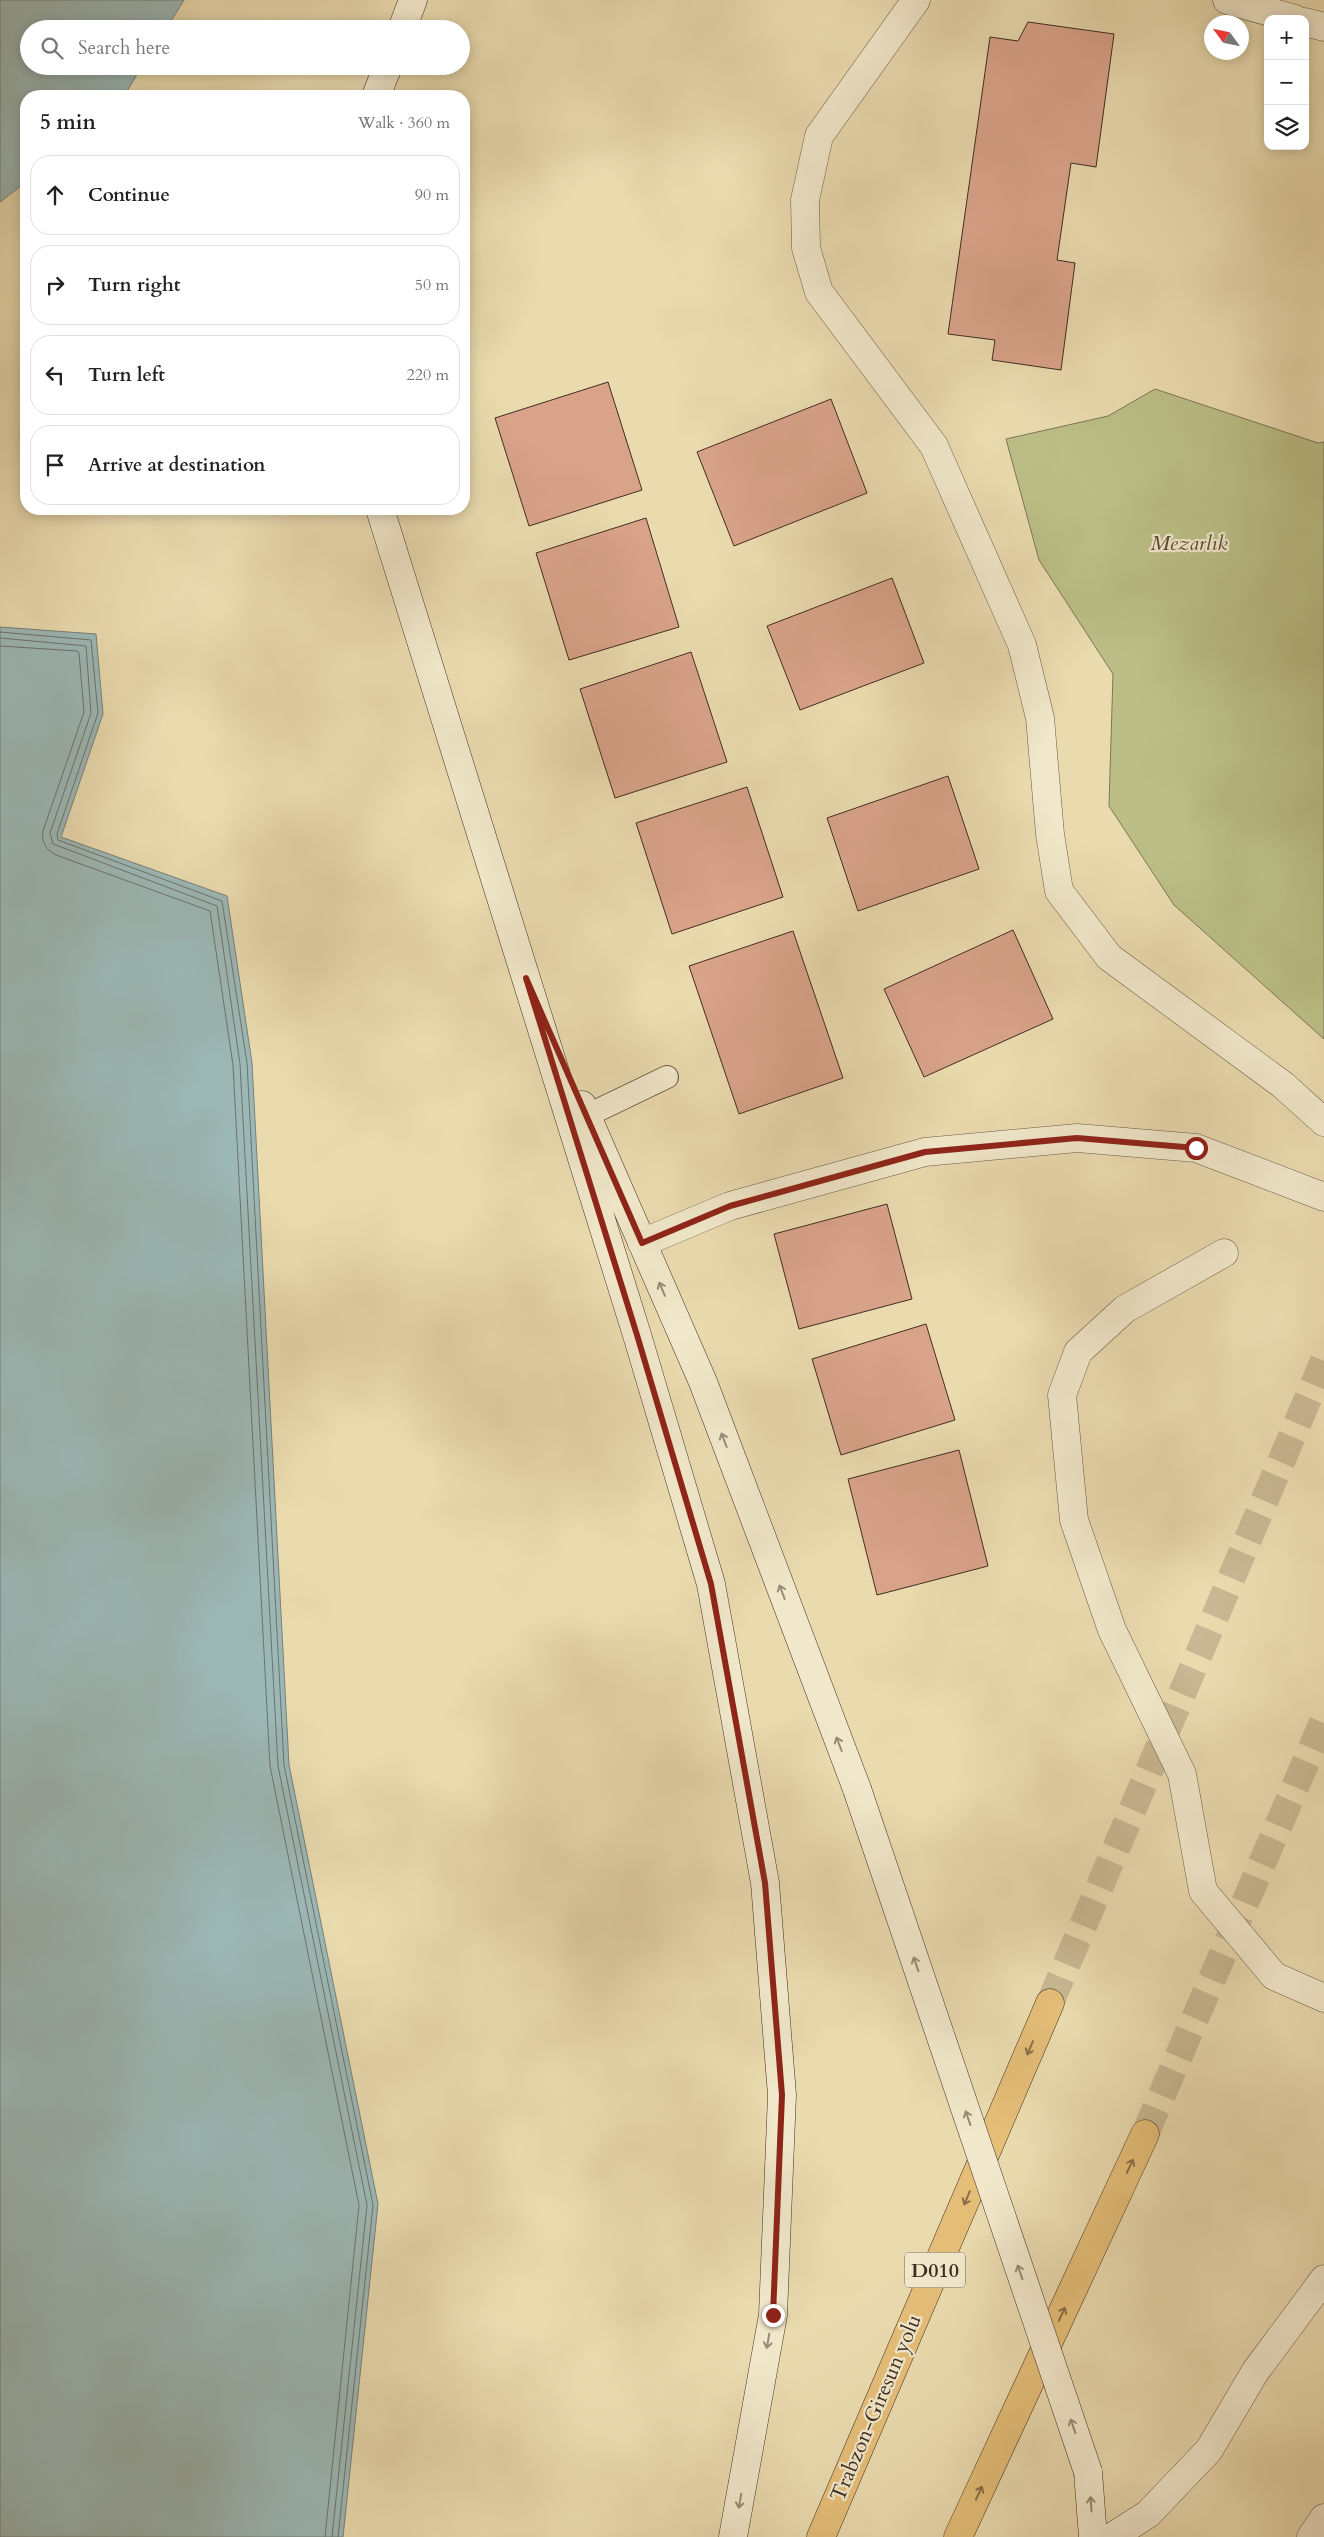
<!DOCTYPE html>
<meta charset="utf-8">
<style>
body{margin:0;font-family:Cardo,serif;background:#f2f2f2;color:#222}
.controls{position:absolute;right:15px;top:15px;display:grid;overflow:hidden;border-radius:10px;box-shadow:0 2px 12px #0003}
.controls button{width:45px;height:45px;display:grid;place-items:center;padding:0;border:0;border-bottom:1px solid #e0e0e0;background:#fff;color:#222;font:25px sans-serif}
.compass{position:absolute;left:1204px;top:15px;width:45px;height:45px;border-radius:50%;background:#fff;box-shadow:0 2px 12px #0003;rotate:303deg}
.stop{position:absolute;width:15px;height:15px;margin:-11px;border:4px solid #8f2418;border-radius:50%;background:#fff}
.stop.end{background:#8f2418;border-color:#fff;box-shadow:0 1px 5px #0008}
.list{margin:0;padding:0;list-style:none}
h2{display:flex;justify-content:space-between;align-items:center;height:65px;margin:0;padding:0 20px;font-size:21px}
h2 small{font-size:16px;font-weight:400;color:#767676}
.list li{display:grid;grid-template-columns:32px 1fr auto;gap:15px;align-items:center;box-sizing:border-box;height:80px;margin:0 10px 10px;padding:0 10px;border:1px solid #e0e0e0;border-radius:20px}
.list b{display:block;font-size:19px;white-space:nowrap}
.list em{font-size:16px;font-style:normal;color:#767676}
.icon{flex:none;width:28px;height:28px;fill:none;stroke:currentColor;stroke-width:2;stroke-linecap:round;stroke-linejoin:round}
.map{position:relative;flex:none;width:1324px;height:2537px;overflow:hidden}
.search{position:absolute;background:#fff;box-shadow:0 2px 12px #0003;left:20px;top:20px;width:450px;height:55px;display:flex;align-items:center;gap:12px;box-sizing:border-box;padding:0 18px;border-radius:28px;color:#767676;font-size:19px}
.panel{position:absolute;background:#fff;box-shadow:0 2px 12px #0003;left:20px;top:90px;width:450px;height:425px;border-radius:20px}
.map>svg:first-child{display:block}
.green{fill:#bbbf87;stroke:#7e7655}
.water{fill:#9cb8b6;stroke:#77807b}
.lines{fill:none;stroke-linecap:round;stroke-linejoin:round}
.shore{stroke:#6e726c;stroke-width:1}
.building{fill:#d9a38a;stroke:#402d23}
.trunk-tunnel{stroke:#c8b893;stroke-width:28;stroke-dasharray:28 14;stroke-linecap:butt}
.service-casing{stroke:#6a5846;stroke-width:24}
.minor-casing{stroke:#6a5846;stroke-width:29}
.secondary-casing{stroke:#402d23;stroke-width:29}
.trunk-casing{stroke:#402d23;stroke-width:29}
.service{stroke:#f1e8cb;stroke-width:22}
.minor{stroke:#f1e8cb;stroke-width:28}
.secondary{stroke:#f1e8cb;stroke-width:28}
.trunk{stroke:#e5be78;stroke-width:28}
.secondary-bridge-casing{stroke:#402d23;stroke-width:29;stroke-linecap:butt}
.secondary-bridge{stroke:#f1e8cb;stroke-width:28}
.oneway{stroke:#988a77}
.oneway2{stroke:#8a6e49}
.route{stroke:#8f2418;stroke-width:6}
.labels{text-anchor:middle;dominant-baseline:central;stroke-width:4.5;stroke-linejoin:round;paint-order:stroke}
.shield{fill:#f1e8cb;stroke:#756555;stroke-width:1}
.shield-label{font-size:20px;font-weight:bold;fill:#402d23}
.park-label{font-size:21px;font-style:italic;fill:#594a37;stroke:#f1e8cb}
.street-label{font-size:21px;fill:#402d23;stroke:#f1e8cb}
</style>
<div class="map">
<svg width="1324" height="2537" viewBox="0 0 1324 2537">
<rect width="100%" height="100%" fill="#eadbaf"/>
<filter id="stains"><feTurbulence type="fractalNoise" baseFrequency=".004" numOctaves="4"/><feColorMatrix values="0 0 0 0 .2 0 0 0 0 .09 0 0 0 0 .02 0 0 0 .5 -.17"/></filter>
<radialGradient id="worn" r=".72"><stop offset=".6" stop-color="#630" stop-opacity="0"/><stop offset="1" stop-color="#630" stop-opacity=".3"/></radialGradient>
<path class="green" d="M1155,389L1318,443L1324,442V1039L1174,905L1109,806L1113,674L1039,560L1006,439L1108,416Z"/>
<path class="water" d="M0,0H184L166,29H29V66H142L124,96H26V182L0,202Z
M0,627L96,634L103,714L61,837L227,896L252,1063L289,1765L378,2204L343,2537H0Z"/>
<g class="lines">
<path class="shore" d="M0,632L91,640L98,713L57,834L58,840L222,901L247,1063L284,1765L373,2205L338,2537
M0,638L86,646L91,713L50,833L53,844L217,906L240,1064L278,1766L367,2205L332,2537
M0,646L77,651L79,653L84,712L43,831C41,842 46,850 56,855L210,911L233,1065L270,1766L359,2205L325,2537"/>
</g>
<path class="building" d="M1028,22L1114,34L1096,167L1071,163L1057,260L1075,263L1061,370L992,360L995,340L948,334L990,37L1018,41Z
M608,382L642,490L529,526L495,418Z
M831,399L867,493L734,546L697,452Z
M646,518L679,627L569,660L536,553Z
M892,578L924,663L800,710L767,626Z
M691,652L727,762L615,798L580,689Z
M948,776L979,869L858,911L827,818Z
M747,787L783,897L672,934L636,823Z
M1013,930L1053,1019L924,1077L884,989Z
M793,931L843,1078L739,1114L689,966Z
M887,1204L912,1299L799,1329L774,1234Z
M926,1324L955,1420L841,1455L812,1359Z
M959,1450L988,1566L877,1595L848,1479Z"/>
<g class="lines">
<path class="trunk-tunnel" d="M1050,2003L1324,1361
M1145,2134L1324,1720"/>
<g class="service-casing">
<path id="service" d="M586,1116L667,1077"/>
</g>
<g class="minor-casing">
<path id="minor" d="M916,0L819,136L805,200L806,248L819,292L934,446L1022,645L1040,718L1050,834L1059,891L1109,957L1283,1085L1324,1122
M1227,0L1295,19
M1305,22L1324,27
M642,1243L730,1206L925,1152L1077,1138L1196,1148L1324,1197
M1224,1253L1125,1309L1078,1352L1062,1395L1074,1520L1112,1630L1182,1774L1203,1891L1274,1976L1324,1998
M1112,2537L1148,2514L1209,2450L1255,2372L1324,2279
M1311,2537L1324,2518"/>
</g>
<g class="secondary-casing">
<path id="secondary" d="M402,29L413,0
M376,96L388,66
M380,509L637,1335L711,1584L765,1883L782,2095L773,2315L733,2537
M582,1105L703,1382L857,1789
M1088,2472L1093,2537"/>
</g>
<g class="trunk-casing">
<path id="trunk" d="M821,2537L1050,2003
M958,2537L1145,2134"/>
</g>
<use href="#service" class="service"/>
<use href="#minor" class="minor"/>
<use href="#secondary" class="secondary"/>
<use href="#trunk" class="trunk"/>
<g class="secondary-bridge-casing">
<path id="secondary-bridge" d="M857,1789L1088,2472"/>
</g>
<use href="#secondary-bridge" class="secondary-bridge"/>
</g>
<defs><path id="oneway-shaft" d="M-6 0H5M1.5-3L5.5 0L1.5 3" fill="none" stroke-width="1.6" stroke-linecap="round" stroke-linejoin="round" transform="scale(1.25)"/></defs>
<g class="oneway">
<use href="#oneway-shaft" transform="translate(662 1289) rotate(-113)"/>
<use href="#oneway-shaft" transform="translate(724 1440) rotate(-111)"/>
<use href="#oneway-shaft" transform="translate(782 1592) rotate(-111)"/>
<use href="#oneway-shaft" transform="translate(839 1744) rotate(-111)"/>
<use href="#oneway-shaft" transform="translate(916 1964) rotate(-109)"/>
<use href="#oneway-shaft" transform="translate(968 2118) rotate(-109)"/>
<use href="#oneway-shaft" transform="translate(1020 2272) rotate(-109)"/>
<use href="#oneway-shaft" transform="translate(768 2341) rotate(100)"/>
<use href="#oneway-shaft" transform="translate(1073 2426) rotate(-109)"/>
<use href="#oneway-shaft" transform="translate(740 2501) rotate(100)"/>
<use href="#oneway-shaft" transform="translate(1091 2504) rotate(-94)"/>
</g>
<g class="oneway2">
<use href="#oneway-shaft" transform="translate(1030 2048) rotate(113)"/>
<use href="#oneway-shaft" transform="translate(1130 2166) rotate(-65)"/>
<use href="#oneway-shaft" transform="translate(967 2198) rotate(113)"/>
<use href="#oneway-shaft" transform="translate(1062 2314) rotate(-65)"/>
<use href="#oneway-shaft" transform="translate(979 2493) rotate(-65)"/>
</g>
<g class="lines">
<path class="route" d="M773,2315L782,2095L765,1883L711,1584L637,1335L526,978L642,1243L730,1206L925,1152L1077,1138L1196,1148"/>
</g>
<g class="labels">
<rect class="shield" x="905" y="2252.5" width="60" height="35" rx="4"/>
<g class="shield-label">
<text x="935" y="2270">D010</text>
</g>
<g class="park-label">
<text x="1189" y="543">Mezarlık</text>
</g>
<g class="street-label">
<text transform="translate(876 2408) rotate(-67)">Trabzon-Giresun yolu</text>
</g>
</g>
<rect width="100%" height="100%" filter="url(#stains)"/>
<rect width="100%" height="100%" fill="url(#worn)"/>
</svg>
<div class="controls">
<button>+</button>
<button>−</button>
<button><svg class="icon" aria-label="layers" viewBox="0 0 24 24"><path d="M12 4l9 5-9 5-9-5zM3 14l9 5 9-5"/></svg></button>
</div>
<svg class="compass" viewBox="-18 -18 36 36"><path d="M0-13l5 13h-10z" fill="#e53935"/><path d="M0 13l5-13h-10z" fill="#767676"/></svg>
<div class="stop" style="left:1196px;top:1148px"></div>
<div class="stop end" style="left:773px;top:2315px"></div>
<div class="search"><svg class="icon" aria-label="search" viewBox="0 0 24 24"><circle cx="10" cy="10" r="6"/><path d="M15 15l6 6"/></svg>Search here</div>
<section class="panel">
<h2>5 min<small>Walk · 360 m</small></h2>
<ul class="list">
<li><svg class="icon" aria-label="ahead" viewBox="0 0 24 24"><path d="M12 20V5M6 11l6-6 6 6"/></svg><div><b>Continue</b></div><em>90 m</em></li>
<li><svg class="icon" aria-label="right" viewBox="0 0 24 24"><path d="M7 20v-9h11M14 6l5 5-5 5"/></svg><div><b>Turn right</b></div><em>50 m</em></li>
<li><svg class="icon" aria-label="left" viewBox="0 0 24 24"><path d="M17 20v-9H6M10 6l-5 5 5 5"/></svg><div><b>Turn left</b></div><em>220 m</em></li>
<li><svg class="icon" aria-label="arrive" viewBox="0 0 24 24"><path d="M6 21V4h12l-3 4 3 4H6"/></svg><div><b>Arrive at destination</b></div></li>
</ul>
</section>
</div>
